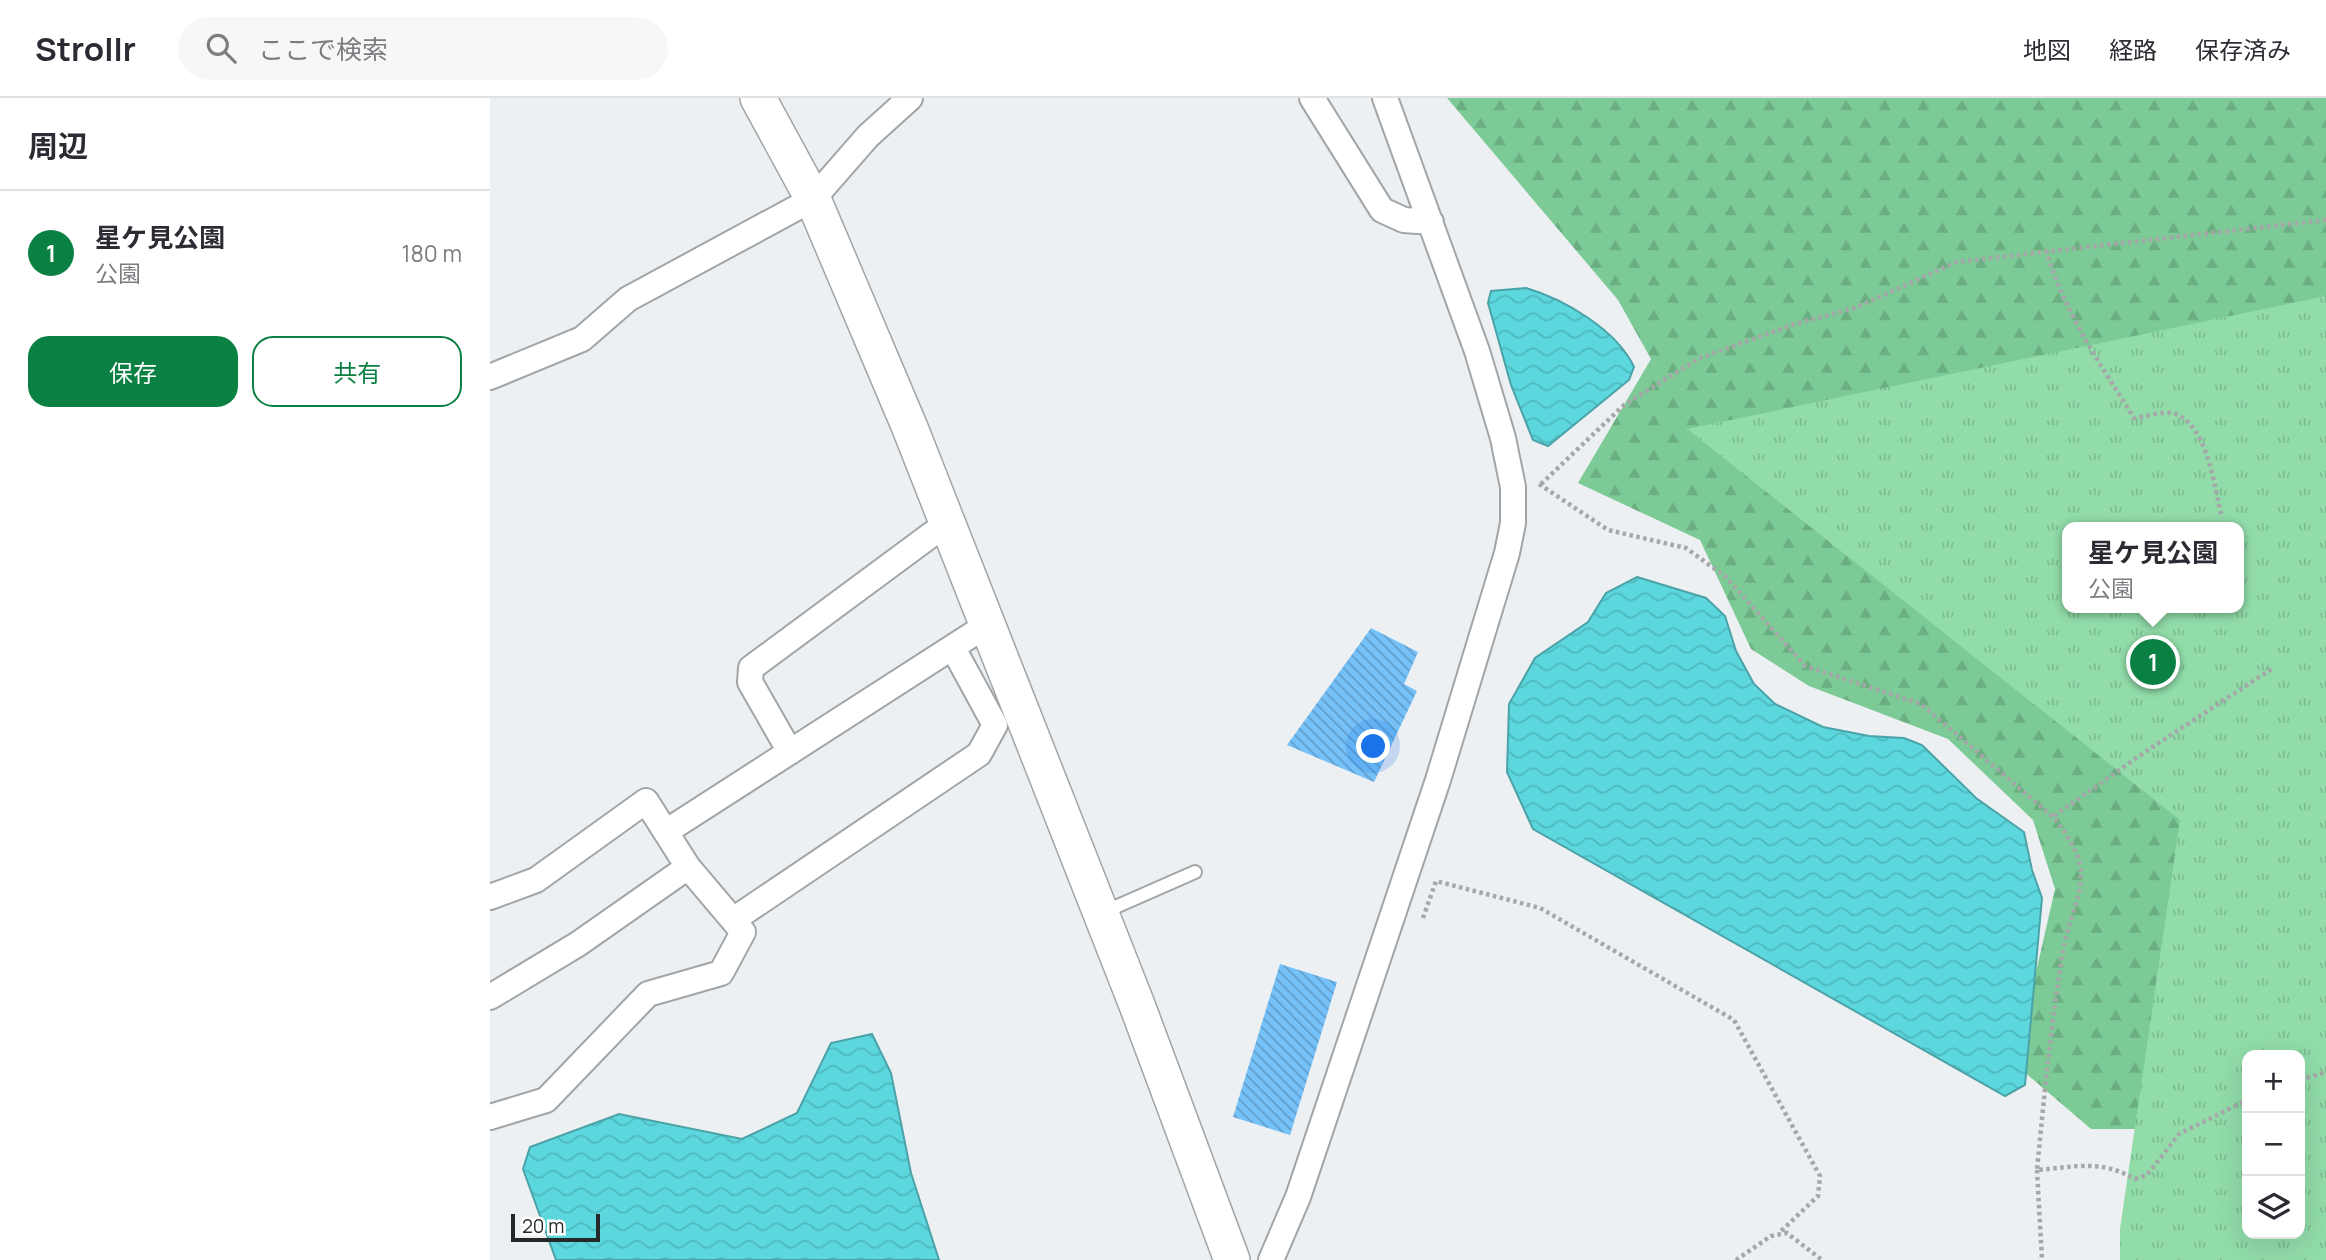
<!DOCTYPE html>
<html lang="ja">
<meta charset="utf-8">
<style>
body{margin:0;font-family:Manrope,"Noto Sans JP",sans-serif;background:#f7f7f7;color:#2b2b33}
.controls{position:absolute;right:21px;bottom:21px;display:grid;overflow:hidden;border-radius:14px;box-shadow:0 7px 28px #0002}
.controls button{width:63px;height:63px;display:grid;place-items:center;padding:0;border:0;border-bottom:2px solid #e1e1e2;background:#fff;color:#2b2b33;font:35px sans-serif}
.scale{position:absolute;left:21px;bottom:18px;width:89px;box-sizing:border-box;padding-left:7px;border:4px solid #262728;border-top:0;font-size:19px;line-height:24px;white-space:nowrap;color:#262728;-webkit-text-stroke:5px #fff;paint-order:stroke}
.you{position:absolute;left:884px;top:649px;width:24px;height:24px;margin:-18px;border:5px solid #fff;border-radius:50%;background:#1a73e8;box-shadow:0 0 0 10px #1a73e833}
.badge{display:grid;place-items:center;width:46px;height:46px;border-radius:50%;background:#0b8043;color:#fff;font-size:23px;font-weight:700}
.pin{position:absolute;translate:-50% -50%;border:4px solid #fff;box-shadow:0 2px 7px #0006}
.popup{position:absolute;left:1572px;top:424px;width:182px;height:91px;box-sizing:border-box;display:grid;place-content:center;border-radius:14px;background:#fff;filter:drop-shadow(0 2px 5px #0005);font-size:23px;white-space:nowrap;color:#7c7c81}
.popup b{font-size:26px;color:#2b2b33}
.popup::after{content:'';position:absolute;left:50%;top:100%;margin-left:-14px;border:14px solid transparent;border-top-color:#fff}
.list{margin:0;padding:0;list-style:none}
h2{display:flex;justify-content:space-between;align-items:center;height:91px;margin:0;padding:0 28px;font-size:30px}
h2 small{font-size:23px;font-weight:400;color:#7c7c81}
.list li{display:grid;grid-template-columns:46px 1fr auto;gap:21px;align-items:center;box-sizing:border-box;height:126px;padding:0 28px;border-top:2px solid #e1e1e2}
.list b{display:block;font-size:26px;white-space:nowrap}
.list p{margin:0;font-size:23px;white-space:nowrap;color:#7c7c81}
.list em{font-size:23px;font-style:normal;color:#7c7c81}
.actions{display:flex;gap:14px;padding:21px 28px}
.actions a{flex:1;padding:16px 0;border:2px solid #0b8043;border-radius:21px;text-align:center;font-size:24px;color:#0b8043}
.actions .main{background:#0b8043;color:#fff}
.icon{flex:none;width:38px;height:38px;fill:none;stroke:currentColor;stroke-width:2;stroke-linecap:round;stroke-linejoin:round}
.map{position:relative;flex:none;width:1836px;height:1162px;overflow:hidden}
header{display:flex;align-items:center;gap:42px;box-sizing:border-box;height:98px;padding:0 35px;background:#fff;border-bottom:2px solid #e1e1e2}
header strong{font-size:33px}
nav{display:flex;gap:38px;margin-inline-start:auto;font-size:24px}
.search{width:490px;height:63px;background:#f7f7f7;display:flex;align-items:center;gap:18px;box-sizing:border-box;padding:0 24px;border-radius:38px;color:#7c7c81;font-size:26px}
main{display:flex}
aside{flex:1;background:#fff}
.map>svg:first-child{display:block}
.forest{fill:url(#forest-firs);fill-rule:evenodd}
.park{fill:url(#park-tufts);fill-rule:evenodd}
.water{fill:url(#water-waves);stroke:#4ba2a7;stroke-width:2}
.building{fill:url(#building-back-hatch)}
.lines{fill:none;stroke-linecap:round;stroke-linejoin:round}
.lane-casing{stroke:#a2a5a7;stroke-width:16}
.street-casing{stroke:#a2a5a7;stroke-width:28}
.secondary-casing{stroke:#a2a5a7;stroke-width:38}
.path{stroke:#a5a7a9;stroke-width:4.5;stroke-dasharray:3.5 3.5;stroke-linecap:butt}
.lane{stroke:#fff;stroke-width:12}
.street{stroke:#fff;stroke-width:24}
.secondary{stroke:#fff;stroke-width:35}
</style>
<header>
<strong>Strollr</strong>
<div class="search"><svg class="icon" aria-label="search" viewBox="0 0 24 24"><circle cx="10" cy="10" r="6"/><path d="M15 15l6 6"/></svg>ここで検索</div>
<nav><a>地図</a><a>経路</a><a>保存済み</a></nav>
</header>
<main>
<aside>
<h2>周辺<small></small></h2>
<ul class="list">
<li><span class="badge">1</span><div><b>星ケ見公園</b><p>公園</p></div><em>180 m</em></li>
</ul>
<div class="actions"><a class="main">保存</a><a>共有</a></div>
</aside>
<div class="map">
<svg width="1836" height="1162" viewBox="0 0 1836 1162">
<defs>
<pattern id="forest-firs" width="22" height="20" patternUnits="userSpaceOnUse" patternTransform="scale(1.75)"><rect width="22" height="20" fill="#7ccb96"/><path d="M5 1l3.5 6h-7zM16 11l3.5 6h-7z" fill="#6bae81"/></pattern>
<pattern id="park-tufts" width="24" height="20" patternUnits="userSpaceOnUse" patternTransform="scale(1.75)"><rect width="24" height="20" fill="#91dca9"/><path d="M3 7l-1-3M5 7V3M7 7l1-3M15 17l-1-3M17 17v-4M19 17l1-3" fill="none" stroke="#7dbd91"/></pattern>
<pattern id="water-waves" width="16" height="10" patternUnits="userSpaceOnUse" patternTransform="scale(1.75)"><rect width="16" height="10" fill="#5bd7dd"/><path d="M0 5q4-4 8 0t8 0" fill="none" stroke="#4fb9be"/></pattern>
<pattern id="building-back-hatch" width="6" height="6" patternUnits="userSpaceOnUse" patternTransform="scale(1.75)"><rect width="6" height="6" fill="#75c1f9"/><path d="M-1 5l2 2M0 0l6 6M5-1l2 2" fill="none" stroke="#609dca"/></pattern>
</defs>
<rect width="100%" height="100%" fill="#edf0f2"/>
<path class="forest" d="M957,0H1836V1010L1810,957H1757V1031H1601L1525,966L1565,791L1543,722L1458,641L1319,588L1261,551L1210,442L1088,385L1161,261L1128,202ZM1577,429H1749V510H1577Z"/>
<path class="park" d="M1836,198V1162H1630V1131L1690,722L1197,331ZM1577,429H1749V510H1577ZM1757,957H1810V1136H1757Z"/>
<path class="water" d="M1036,190C1074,201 1127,232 1144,269L1139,282L1058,348L1043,342L1021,287L998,205L1001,193Z
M1147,479L1216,500L1235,518L1246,553L1264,586L1285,606L1333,629L1379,638L1414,640L1432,647L1486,700L1534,734L1542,772L1552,800L1535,987L1515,998L1043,731L1017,674L1019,606L1045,560L1098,524L1116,495Z
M382,936L401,975L421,1075L449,1162H66L33,1071L40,1049L129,1016L252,1041L307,1015L341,945Z"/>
<path class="building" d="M881,530L928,554L914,586L927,593L884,684L797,647Z
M790,866L847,884L800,1037L743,1019Z"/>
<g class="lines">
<g class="lane-casing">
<path id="lane" d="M614,814L705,774"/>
</g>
<g class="street-casing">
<path id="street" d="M822,0L892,112L914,122L941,124
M0,279L92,241L138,201L323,101L378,38L420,0
M300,654L260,584L261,570L457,425
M177,733L497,527
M0,799L46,782L156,703L198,769L253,834L231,875L158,896L56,1002L0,1019
M243,822L489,656L505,627L463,550
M0,899L88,846L198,769
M781,1162L808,1099L948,682L1017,455L1023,425V389L1013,340L987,253L895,0"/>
</g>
<g class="secondary-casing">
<path id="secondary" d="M268,0L323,101L420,330L647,907L742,1162"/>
</g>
<path class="path" d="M1556,152C1574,214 1610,266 1644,320C1655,319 1672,313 1682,315C1718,324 1724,390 1732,420
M1049,386L1118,432L1196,450L1236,479L1315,568L1431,606L1563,719C1576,735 1590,754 1591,775C1592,797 1576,830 1573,853C1561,926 1554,999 1547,1072C1585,1069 1610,1061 1645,1081L1657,1077L1689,1036L1757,1002
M1051,386L1134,307L1210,260L1305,226L1365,210L1466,164L1836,122
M1564,718L1655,654L1783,570
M933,820L946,783L1050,810L1244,922L1330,1078L1328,1098L1289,1135
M1810,982L1836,974
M1547,1072L1552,1162
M1246,1162L1281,1138L1297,1135L1332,1162"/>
<use href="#lane" class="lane"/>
<use href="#street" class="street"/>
<use href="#secondary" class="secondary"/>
</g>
</svg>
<div class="controls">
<button>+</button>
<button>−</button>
<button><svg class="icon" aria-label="layers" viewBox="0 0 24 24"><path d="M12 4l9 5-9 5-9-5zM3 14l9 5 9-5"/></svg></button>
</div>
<div class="scale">20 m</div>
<div class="you"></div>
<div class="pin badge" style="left:1663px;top:564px">1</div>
<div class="popup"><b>星ケ見公園</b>公園</div>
</div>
</main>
